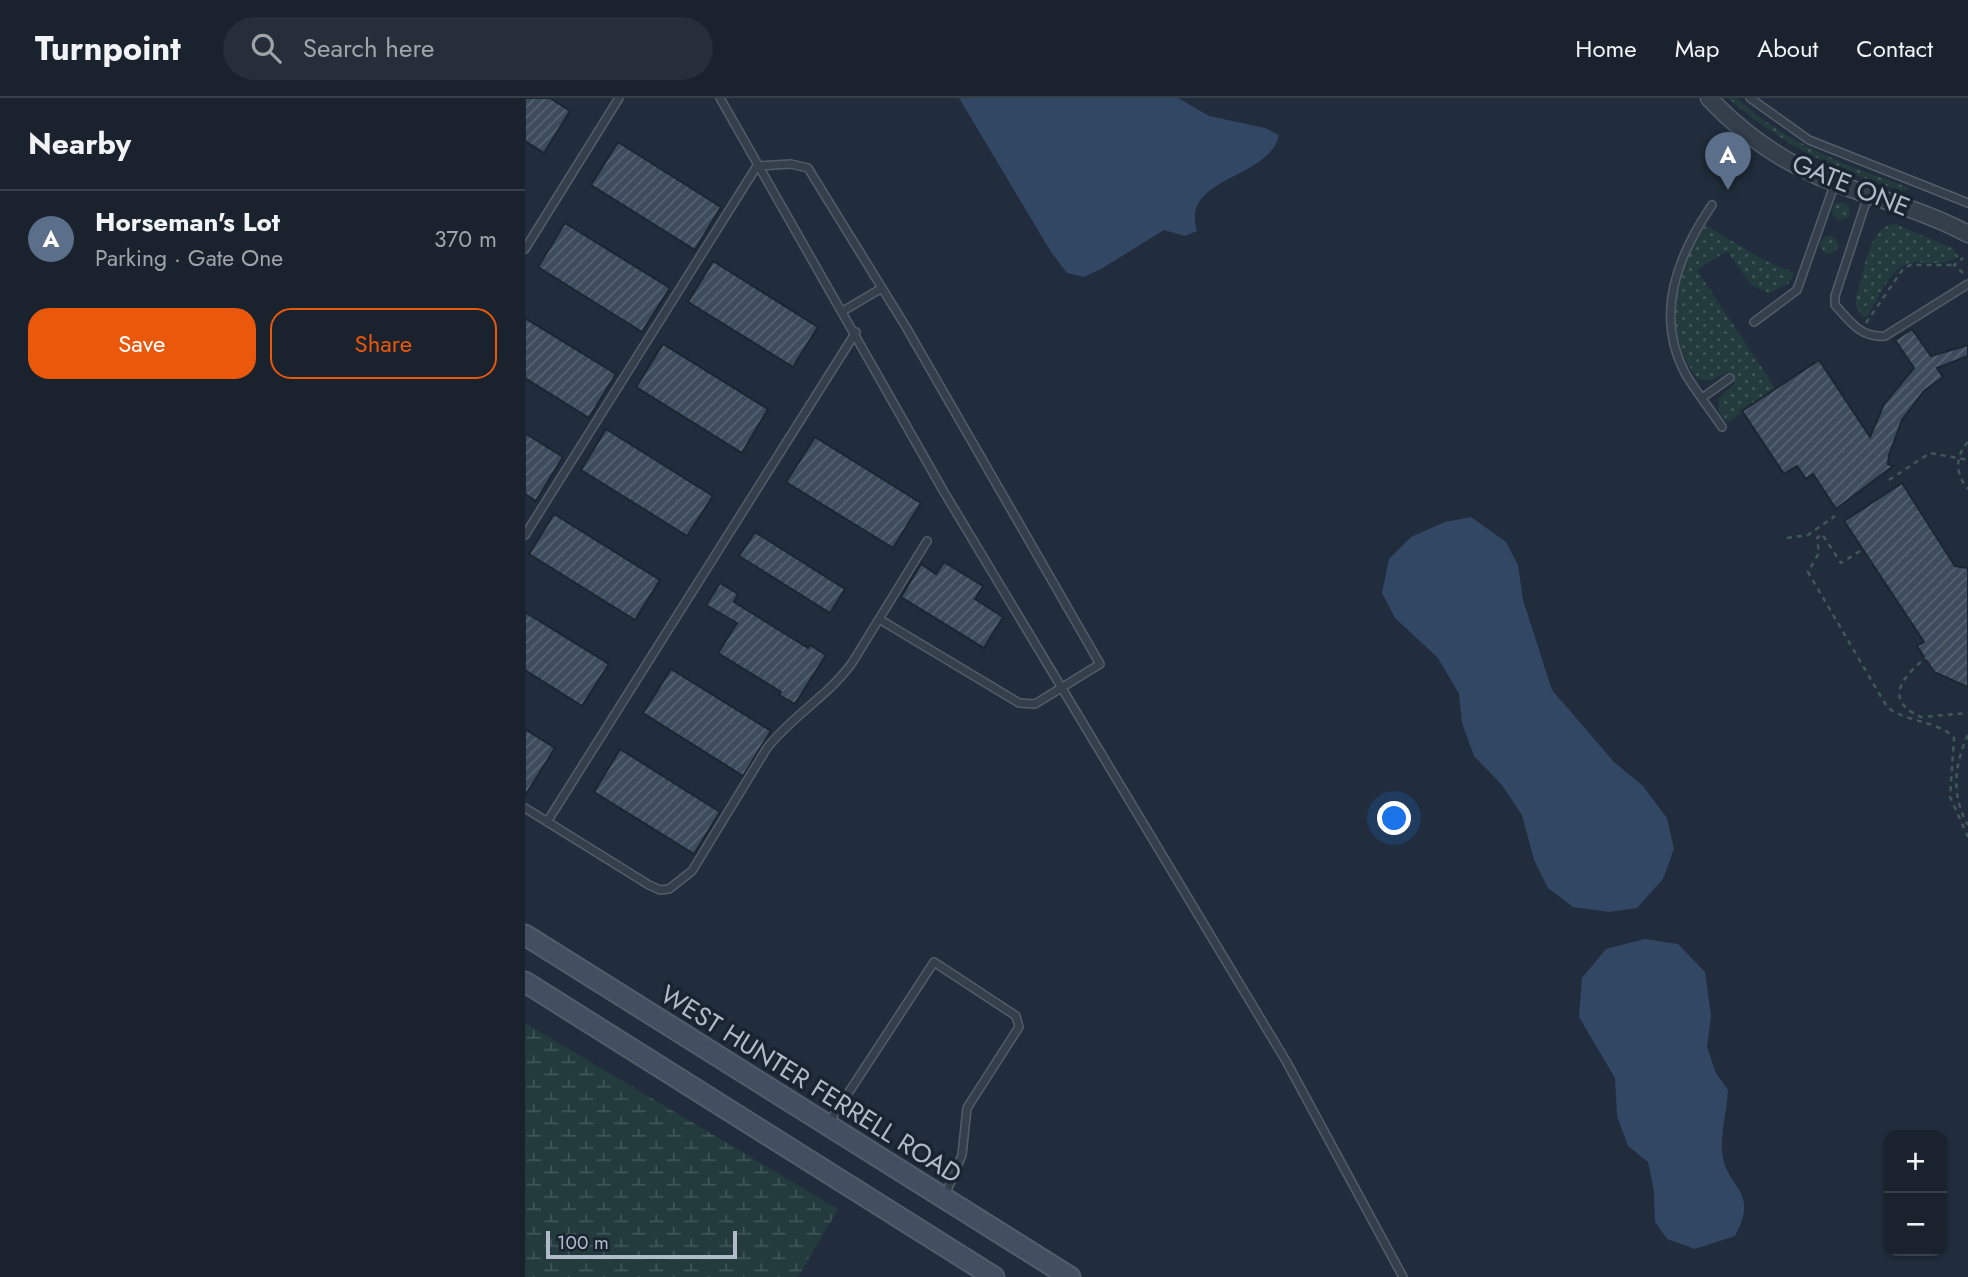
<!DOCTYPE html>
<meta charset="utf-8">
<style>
body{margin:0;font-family:Jost,sans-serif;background:#262f39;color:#f1f3f6}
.controls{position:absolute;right:21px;bottom:21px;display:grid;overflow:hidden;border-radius:14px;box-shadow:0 2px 5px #0004}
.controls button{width:63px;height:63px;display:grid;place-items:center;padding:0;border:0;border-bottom:2px solid #373f49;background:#19222d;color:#f1f3f6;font:35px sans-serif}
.scale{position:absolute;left:21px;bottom:18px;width:191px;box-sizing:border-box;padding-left:7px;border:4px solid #b0bac8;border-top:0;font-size:19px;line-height:24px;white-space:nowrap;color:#b0bac8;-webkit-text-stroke:5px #1a2431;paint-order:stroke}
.you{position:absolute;left:870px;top:721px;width:24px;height:24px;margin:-18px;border:5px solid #fff;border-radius:50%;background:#1a73e8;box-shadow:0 0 0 10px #1a73e833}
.badge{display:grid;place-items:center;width:46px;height:46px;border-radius:50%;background:#ea580c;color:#fff;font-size:23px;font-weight:700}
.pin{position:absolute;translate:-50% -58px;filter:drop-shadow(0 2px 4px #0008)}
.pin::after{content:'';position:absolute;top:37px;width:24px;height:21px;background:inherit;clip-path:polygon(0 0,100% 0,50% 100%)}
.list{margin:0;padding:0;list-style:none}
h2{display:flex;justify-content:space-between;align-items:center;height:91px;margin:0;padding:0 28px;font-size:30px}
h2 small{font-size:23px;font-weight:400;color:#9fa4aa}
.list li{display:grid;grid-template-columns:46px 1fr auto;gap:21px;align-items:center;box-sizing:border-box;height:98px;padding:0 28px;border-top:2px solid #373f49}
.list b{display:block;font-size:26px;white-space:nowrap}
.list p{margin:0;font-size:23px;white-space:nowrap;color:#9fa4aa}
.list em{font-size:23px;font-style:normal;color:#9fa4aa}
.actions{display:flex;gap:14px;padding:21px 28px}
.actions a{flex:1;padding:16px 0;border:2px solid #ea580c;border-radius:21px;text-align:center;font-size:24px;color:#ea580c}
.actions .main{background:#ea580c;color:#fff}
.icon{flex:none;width:38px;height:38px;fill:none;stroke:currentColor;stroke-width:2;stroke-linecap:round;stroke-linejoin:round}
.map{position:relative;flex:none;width:1443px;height:1179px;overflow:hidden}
header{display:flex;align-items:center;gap:42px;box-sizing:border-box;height:98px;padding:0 35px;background:#19222d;border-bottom:2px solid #373f49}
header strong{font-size:33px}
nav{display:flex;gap:38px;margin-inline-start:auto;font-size:24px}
.search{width:490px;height:63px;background:#262f39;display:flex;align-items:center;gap:18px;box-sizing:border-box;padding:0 24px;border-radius:38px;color:#9fa4aa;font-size:26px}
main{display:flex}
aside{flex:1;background:#19222d}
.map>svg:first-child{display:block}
.grass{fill:url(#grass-dots)}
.wetland{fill:url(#wetland-marsh)}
.water{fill:#324763}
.building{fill:url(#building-hatch);stroke:#1c2633;stroke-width:2}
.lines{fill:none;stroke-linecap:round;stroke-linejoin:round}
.service-casing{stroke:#535d6a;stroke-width:10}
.tertiary-casing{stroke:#535d6a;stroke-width:19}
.secondary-casing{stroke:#535d6a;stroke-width:23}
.path{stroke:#41585b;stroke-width:2.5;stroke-dasharray:5 5;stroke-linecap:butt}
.service{stroke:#353f4c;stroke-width:7}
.tertiary{stroke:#353f4c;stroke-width:16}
.secondary{stroke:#434e60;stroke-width:19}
.labels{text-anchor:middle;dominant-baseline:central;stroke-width:7;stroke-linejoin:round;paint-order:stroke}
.street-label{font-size:26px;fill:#b0bac8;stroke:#1a2431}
</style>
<header>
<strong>Turnpoint</strong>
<div class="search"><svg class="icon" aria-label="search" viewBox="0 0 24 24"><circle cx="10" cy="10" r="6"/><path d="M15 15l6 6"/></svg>Search here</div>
<nav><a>Home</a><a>Map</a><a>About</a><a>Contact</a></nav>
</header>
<main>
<aside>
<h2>Nearby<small></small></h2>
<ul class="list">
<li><span class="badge" style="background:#5c6f8a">A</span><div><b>Horseman's Lot</b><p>Parking · Gate One</p></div><em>370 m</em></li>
</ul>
<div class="actions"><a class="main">Save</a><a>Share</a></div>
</aside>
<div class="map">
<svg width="1443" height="1179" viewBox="0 0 1443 1179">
<defs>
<pattern id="grass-dots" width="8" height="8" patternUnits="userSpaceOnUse" patternTransform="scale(1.75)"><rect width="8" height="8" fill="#233b3d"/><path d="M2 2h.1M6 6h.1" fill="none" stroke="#405558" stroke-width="1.8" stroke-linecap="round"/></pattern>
<pattern id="wetland-marsh" width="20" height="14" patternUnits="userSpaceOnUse" patternTransform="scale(1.75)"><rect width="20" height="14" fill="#233b3d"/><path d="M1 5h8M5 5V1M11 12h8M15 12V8" fill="none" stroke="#405558"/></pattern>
<pattern id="building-hatch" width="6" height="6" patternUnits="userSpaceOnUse" patternTransform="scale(1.75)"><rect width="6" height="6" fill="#3d4b5c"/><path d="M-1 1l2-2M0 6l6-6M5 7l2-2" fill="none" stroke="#566372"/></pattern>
</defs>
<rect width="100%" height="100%" fill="#212d3c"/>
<path class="grass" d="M1203,0H1212C1261,46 1320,67 1382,89L1384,92C1375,94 1363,88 1353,85C1296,66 1248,40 1203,0Z
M1307 113a9 9 0 1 1 18 0a9 9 0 1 1-18 0Z
M1370,126L1427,150L1434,159C1419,167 1407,165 1391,164C1367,163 1353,202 1342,219H1338L1331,209V199C1338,178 1344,126 1370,126Z
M1181,127L1237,161L1269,175L1263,186L1244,195L1226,187L1202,153L1172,172L1251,291L1202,325L1195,316L1193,301L1210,285L1203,274L1184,283L1172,280C1136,234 1148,171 1181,127Z
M1295 147a9 9 0 1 1 18 0a9 9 0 1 1-18 0Z"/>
<path class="wetland" d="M0,925L313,1111L273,1179H0Z"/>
<path class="water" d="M434,0H653L684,18L740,30L754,37C744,82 655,78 672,133L660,138L639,132L576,171L559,179L542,175L526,154Z
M946,419L981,444L993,467L998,502L1027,592L1089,664L1118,688L1142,720L1149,751L1138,781L1112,810L1084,814L1048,809L1023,790L1009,762L997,717L977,687L949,658L937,625L934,596L913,560L870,520L857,495L864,461L886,439L920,424Z
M1120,841L1153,846L1180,874L1186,917L1182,949L1191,975L1203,992C1202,1012 1196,1033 1197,1052C1199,1091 1236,1090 1210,1138L1170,1151L1142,1141L1130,1124L1129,1093L1123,1064L1103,1048L1092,1018L1090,980L1054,919L1057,880L1081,851Z"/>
<path class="building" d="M0,0H25L45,13L19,55L0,43Z
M93,44L196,109L170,152L66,87Z
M40,125L145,190L117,234L13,169Z
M188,163L293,229L268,269L163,204Z
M0,220L91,276L64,320L0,280Z
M1387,231L1406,258L1443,247V258L1412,270L1418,279L1399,293L1377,322L1364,357L1363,366L1368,368L1311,411L1288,376L1281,381L1272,368L1259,376L1217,313L1294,262L1345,339L1359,306L1389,270L1370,242Z
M138,246L243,311L217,355L111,289Z
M81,331L188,398L162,438L56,372Z
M0,335L38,359L11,403L0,396Z
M290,339L396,405L368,450L261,384Z
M1377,385L1430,468L1443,470V589L1409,574L1392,548L1399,544L1319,423Z
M29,416L135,482L110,522L4,456Z
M230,434L320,491L305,515L214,458Z
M419,464L458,488L450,501L478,519L459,550L376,499L396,466L411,476Z
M195,485L213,496L209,504L283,550L285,547L301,557L270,606L254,597L256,594L193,555L212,525L181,507Z
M0,514L84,566L57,608L0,572Z
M146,571L246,633L218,678L118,615Z
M0,631L30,650L0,698Z
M95,651L195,714L169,756L69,694Z"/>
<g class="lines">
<g class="service-casing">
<path id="service" d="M195,0L419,394L761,963L878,1179
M1225,0L1284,42L1443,105
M1343,98L1310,198V207C1325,223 1335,240 1360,238L1443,186
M1187,107C1153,157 1129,216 1160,275C1171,294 1185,311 1197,329
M0,151L94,0
M318,213L357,190
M1229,224L1272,192L1310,85
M1177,300L1205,280
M0,437L232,68L266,66L283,70L381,229L575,566L510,606L494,605L354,521
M0,710L124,787L135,792L144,791L167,773L242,650C267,618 303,598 327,565L402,443
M22,724L331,234
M303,1026L409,864L491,918L494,929L442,1010L437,1057L419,1100"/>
</g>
<g class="tertiary-casing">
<path id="tertiary" d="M1184,0C1214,32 1252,60 1293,78C1342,99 1395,110 1443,136"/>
</g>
<g class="secondary-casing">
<path id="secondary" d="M0,837L545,1179
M0,884L469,1179"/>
</g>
<path class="path" d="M1438,175L1429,167L1438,160
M1341,225L1378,171L1385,167H1429
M1443,344C1430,358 1430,376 1443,391
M1364,382L1405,355L1443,362
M1262,440L1283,437L1310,418
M1335,453L1316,465L1297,436L1292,440L1294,455L1283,474L1362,609C1380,624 1417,624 1429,640L1425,699L1443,739
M1420,546C1397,562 1345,597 1396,619L1443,615
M1443,637C1429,667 1426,698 1443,727"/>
<use href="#service" class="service"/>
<use href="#tertiary" class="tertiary"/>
<use href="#secondary" class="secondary"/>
</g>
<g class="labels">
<g class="street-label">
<text transform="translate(1326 87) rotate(22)">GATE ONE</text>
<text transform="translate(286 986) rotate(32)">WEST HUNTER FERRELL ROAD</text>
</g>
</g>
</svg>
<div class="controls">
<button>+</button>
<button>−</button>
</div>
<div class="scale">100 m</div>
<div class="you"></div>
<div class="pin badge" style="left:1203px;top:92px;background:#5c6f8a">A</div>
</div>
</main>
